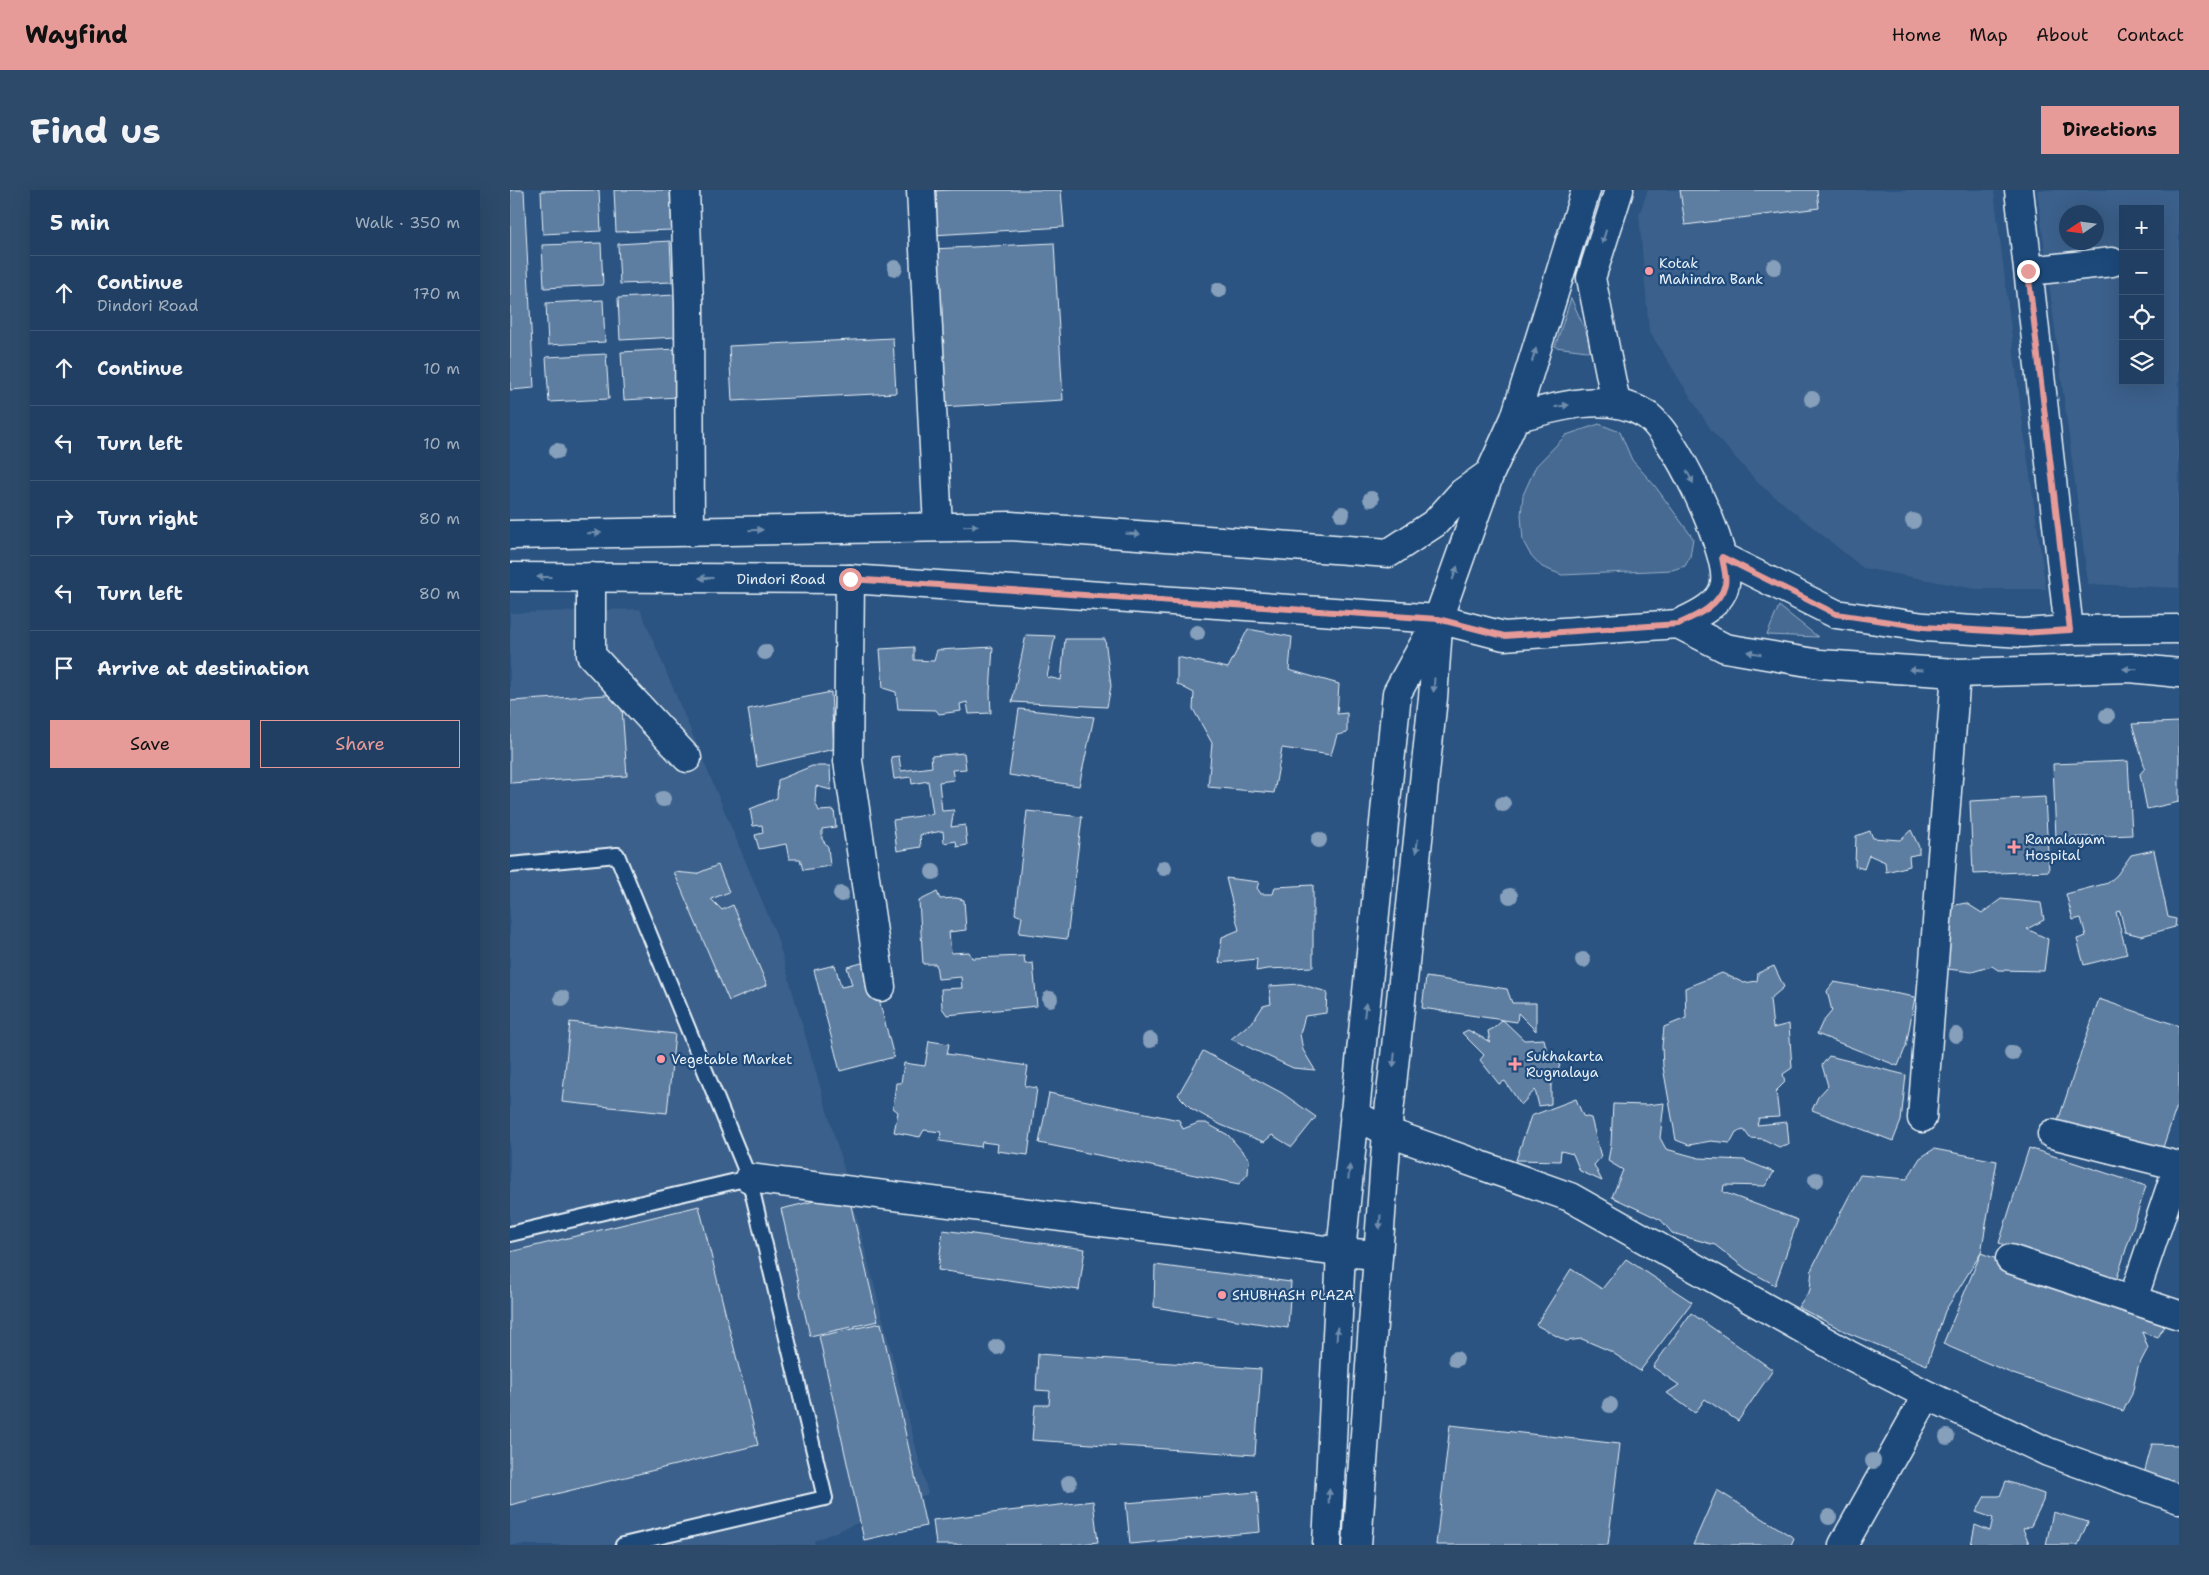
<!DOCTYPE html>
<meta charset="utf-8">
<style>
body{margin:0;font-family:"Shantell Sans",sans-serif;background:#2d4a6b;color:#f1f3f6}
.controls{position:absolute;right:15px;top:15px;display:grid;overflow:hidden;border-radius:0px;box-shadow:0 5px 20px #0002}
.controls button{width:45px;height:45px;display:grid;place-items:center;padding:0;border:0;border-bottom:1px solid #3d5877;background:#203f62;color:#f1f3f6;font:25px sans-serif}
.compass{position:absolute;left:1549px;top:15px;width:45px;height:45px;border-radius:50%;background:#203f62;box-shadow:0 5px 20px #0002;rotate:257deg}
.stop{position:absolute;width:15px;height:15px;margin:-11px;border:4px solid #e69b98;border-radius:50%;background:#fff}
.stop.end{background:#e69b98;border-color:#fff;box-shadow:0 1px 5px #0008}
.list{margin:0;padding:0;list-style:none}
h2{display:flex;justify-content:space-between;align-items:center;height:65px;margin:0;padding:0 20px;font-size:21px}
h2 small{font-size:16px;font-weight:400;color:#a2afbe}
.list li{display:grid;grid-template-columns:32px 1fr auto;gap:15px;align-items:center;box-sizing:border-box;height:75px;padding:0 20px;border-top:1px solid #3d5877}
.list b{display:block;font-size:19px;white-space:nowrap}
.list p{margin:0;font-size:16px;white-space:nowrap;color:#a2afbe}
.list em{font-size:16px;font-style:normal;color:#a2afbe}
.actions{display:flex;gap:10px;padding:15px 20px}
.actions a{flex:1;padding:11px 0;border:1px solid #e69b98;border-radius:0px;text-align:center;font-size:18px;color:#e69b98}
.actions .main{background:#e69b98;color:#111}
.icon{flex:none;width:28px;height:28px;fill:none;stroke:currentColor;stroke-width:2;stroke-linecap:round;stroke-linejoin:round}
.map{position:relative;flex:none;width:1669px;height:1355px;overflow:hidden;border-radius:0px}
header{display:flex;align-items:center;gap:30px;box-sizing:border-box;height:70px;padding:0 25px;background:#e69b98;color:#111}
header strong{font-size:24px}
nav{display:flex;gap:28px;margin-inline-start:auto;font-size:18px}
.intro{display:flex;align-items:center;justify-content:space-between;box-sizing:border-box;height:120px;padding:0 30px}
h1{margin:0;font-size:35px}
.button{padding:12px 22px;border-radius:0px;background:#e69b98;color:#111;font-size:18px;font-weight:700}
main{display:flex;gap:30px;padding:0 30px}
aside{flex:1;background:#203f62;border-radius:0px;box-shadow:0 5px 20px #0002}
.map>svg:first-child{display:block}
.built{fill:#3a608b;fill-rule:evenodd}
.green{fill:#476b93;stroke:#98aec6}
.building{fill:#5d7da1;stroke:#e8f1f8}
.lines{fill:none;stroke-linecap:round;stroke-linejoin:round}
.lane-casing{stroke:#e8f1f8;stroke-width:18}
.street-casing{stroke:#e8f1f8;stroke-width:31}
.primary-casing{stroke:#e8f1f8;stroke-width:31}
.lane{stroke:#1f4a7a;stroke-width:14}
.street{stroke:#1f4a7a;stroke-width:28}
.primary{stroke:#1f4a7a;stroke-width:28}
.tree{fill:#869fbb}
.oneway{fill:#6f8dac}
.route{stroke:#e69b98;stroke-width:6}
.poi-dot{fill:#ff9aa2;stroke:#1f4a7a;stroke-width:2}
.labels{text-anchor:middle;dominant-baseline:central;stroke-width:4.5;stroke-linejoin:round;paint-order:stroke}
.poi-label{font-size:14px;fill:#e8f1f8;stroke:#1f4a7a;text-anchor:start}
.street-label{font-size:14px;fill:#e8f1f8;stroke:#1f4a7a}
</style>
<header>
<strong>Wayfind</strong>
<nav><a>Home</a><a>Map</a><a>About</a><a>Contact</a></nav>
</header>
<div class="intro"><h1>Find us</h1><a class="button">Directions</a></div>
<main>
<aside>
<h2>5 min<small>Walk · 350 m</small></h2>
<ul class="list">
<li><svg class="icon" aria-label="ahead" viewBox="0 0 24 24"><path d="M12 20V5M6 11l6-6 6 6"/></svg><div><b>Continue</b><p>Dindori Road</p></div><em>170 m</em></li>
<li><svg class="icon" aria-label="ahead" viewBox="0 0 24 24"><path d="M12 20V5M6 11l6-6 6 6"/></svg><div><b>Continue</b></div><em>10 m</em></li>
<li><svg class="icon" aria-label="left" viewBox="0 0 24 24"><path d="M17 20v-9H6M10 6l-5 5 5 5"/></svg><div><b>Turn left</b></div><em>10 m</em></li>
<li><svg class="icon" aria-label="right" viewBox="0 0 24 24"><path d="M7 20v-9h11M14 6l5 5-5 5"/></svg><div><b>Turn right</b></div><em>80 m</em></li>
<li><svg class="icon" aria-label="left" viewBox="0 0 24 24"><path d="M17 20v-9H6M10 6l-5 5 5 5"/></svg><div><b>Turn left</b></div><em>80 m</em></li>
<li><svg class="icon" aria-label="arrive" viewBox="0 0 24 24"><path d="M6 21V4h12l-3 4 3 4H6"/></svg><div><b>Arrive at destination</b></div></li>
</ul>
<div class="actions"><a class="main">Save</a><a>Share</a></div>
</aside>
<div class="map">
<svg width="1669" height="1355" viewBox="0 0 1669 1355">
<rect width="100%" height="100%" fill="#2b5482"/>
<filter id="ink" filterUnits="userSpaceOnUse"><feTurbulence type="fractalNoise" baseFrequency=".02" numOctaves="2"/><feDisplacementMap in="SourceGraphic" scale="10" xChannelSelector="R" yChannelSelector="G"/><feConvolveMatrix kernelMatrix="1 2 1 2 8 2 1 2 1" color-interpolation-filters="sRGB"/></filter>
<g filter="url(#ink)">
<path class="built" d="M1138,0H1484L1512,228L1536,399H1465L1353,378L1248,293L1201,240L1139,141L1129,25Z
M1527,0H1669V398L1578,394ZM1613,19H1650V191H1613ZM1556,22H1586V52H1556Z
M130,419L266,744L338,993L418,1304L304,1351L305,1355H0V423Z"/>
<path class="green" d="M1061,108L1085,162L1045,157Z
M1089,234L1110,242L1122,270L1145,296L1183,348L1180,367L1175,376L1162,380L1052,385L1032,377L1020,364L1013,351L1011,325L1013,305L1026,276L1056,245Z
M1269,416L1308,447L1257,445Z"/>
<path class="building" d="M0,0H14L24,198L0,200Z
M89,0L91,41L33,44L31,1Z
M104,0H160L162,40L106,42Z
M443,0H551L554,37L423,45L421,1Z
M1170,0H1307L1309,18L1175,35Z
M160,51L162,92L110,94L108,54Z
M91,53L93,95L34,98L32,55Z
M544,53L553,210L431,217L422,59Z
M165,105L167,147L110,150L108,108Z
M93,110L95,152L38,155L36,113Z
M383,148L386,203L222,211L219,156Z
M166,159L168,207L114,210L111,162Z
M96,164L99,209L39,212L36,167Z
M738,439L782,447L779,480L829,494L827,524L837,523V543L827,545L821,565L772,558L764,603L698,597L702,553L683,519L684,503L667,494V467L718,478Z
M516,445L545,446L537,487L551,490L555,449H595L601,496L597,517L502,512Z
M404,457V470L424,471L427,460L483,457L480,503L481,523L459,524L457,512L450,514L451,521L429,524L426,520L388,519L386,502L373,498L370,459Z
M321,502L324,559L247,577L238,519Z
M111,504L117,586L0,593V511Z
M509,519L584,527L569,596L499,585Z
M1669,532V612L1637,619L1630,584L1635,578L1622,534Z
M454,563L456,579L442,580L444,590L429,592L432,621L444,620L441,637L455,635L457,655L447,657L446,651L434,653L433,641L410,645L411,657L387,661L383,630L423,624L418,591L402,594L401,587L384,589L381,567L389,566L391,581L422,577L421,566Z
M1618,571L1622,645L1546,648L1543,574Z
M302,576H320L321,600L306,596L305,612L309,621L324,620L326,637L312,639V649L318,657L320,676L293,680L290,669H279L276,654L249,659L245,645L253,643L252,635L243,636L240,619L267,608L268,590Z
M1535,607L1539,681L1463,684L1460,611Z
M517,621L572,627L557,749L509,743L512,727L505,724Z
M1401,640L1409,657V664L1399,666L1400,676L1376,682L1375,672L1359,665L1354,679L1345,676L1346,646L1360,641L1363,648L1390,650Z
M1644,660L1658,727L1666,729L1665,737L1631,746L1615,742L1610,721L1606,722L1617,764L1574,775L1567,749L1576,746L1571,728L1563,730L1556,704L1598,693L1607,685L1621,665Z
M208,675L219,702L201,709L212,720L223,715L257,795L219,811L164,682L186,684Z
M716,688L749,692L747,698L751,704H763L765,697L803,695V777L757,779L746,781L747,769L709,773L712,747L729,740Z
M427,702L430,709L446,708L454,710L456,740L439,742L441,763L459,762L462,768L514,766L515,774L523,773L527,816L437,825L432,818L431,799L452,798L451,787L428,789L426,774H413L409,711Z
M1491,709L1531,713L1534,730L1517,739L1538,749L1534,781L1488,780L1482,776L1462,782L1438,779L1440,716L1456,713L1472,723Z
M359,771L384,867L330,881L304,780L325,775L331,797L342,795L337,777Z
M1264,776L1274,797L1260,809L1263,838L1279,834L1282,878L1273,884L1275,892L1266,901L1269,927L1249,928L1247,935L1277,932L1279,954L1269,957L1253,949L1240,948L1234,940L1226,942L1220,953L1201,951L1179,955L1166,950L1153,877L1152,856L1154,837L1176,828L1175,798L1212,783L1234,793L1247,791L1248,783Z
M916,787L997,799L1002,813H1026V841L1008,823L1007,832L912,818Z
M1324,792L1405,807L1396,856L1388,876L1307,844L1312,833L1322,821L1317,801Z
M790,794L817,802L816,823L795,826L790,844L793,860L805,880L783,878L721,849L744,830L753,816L761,814L759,796Z
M1589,809L1669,836V910L1650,966L1548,931Z
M993,830L1014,850L1034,849L1038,866L1050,875L1041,896V914L1029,916L1025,900L1011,915L995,891L989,894L970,870L974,865L952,843L958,840L980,852L978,841L984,838Z
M60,832L165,844L157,923L52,912Z
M419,851L439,854L437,864L518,876L515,896L527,898L518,965L487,961L488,954L472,952L471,957L430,951L431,942L414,940L410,947L384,942L388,922L383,918L386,893H391L394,873L415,876Z
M693,861L772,903L806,927L782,957L762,945L754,952L711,935L682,919L668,905Z
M1319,866L1396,885L1391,931L1383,951L1302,920L1308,907L1318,896L1312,875Z
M539,903L669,930L673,939L688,933H696L718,945L739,969L738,984L729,994L529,953Z
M1066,909L1073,926L1081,928L1091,967L1084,975L1092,991L1070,981L1063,964L1051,961L1050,971L1006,970L1021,926Z
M1154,913L1150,948L1156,959L1189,968L1234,970L1264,982L1255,996L1214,995L1213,1002L1288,1030L1265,1095L1236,1079L1205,1055L1162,1043L1151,1030L1102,1007L1113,980L1098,971L1101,954L1103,914L1137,915Z
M1519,958L1636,996L1606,1091L1489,1053Z
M1424,959L1487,971L1471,1063L1435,1121L1417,1175L1338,1143L1288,1117L1300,1100L1302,1078L1350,985L1397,989L1410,968Z
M338,1003L368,1131L300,1146L271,1019Z
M189,1016L248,1255L0,1315V1062Z
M433,1040L575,1059L569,1100L428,1080Z
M1471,1063L1655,1134L1648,1148L1632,1142L1638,1158L1628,1177L1622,1204L1613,1221L1503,1184L1433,1154Z
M1116,1069L1182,1112L1130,1181L1100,1161L1072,1149L1056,1151L1026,1135L1061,1079L1092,1099Z
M645,1075L781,1092L778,1138L644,1117Z
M1181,1123L1263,1180L1228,1231L1195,1209L1185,1223L1157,1203L1169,1195L1143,1177Z
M371,1133L416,1336L354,1350L309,1146Z
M528,1164L751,1179L745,1265L522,1250L525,1215H539L540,1201L526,1200Z
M940,1235L1110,1254L1098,1355H926Z
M1642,1254L1669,1255V1294L1634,1284Z
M1496,1291L1534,1304L1533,1311L1521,1336L1513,1339L1519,1353L1516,1355H1461L1465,1335L1480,1341L1483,1328L1466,1322L1475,1306H1490Z
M1207,1300L1284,1348L1281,1355H1183Z
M747,1302L750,1342L620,1354L616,1313Z
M583,1311L588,1352L563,1355H426L423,1330Z
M1543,1322L1578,1332L1568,1355H1536Z"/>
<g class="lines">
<g class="lane-casing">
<path id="lane" d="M0,675L107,665L239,988L315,1308L113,1355
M0,1044L239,988"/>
</g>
<g class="street-casing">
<path id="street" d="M175,0L179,114L180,342
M411,0L428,337
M1509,0L1559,440
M1519,81L1602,72
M81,387V465L177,568
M340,389L338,571L371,797
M844,924L877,942L1060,1007L1339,1165L1417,1205L1538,1262L1669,1309
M1412,928L1446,483
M1542,944L1669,976
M239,988L831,1062L868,1065
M1500,1069L1669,1125
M1623,1109L1668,976
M1333,1355L1417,1205"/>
</g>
<g class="primary-casing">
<path id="primary" d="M1106,213L1081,88L1109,0
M0,345L501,336L879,363L925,333L952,303L980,283
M1212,367L1326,424L1414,437L1513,443L1559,440L1669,439
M0,387L340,389L928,429L994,446L1168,434C1185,426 1212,415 1215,393C1220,361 1163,240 1135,224C1097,201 1045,217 1005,228
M1168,434L1215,458L1310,474L1446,483L1620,478L1669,483
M817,1355L831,1062L887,503L928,429L980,283L1005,228L1076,0
M847,1355L877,942L923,508L928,438"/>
</g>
<use href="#lane" class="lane"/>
<use href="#street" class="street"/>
<use href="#primary" class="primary"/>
</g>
<g class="tree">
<circle cx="1264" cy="77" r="8"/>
<circle cx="385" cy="78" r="8"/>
<circle cx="709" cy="100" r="8"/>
<circle cx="1302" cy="209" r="8"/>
<circle cx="47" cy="261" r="8"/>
<circle cx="861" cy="309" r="8"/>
<circle cx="832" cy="324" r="8"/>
<circle cx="1403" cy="331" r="8"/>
<circle cx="687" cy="443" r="8"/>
<circle cx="255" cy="462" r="8"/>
<circle cx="1597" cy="526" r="8"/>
<circle cx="153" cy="609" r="8"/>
<circle cx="993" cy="614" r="8"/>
<circle cx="809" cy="650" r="8"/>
<circle cx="654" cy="678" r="8"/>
<circle cx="423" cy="682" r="8"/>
<circle cx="331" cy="704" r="8"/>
<circle cx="1000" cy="706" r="8"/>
<circle cx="1073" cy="770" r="8"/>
<circle cx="52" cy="808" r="8"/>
<circle cx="540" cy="809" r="8"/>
<circle cx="1446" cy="845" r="8"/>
<circle cx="640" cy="850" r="8"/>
<circle cx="1502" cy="863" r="8"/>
<circle cx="1306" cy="990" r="8"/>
<circle cx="487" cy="1157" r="8"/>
<circle cx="946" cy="1169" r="8"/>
<circle cx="1100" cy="1215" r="8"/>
<circle cx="1437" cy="1247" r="8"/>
<circle cx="1363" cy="1271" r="8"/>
<circle cx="559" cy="1293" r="8"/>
<circle cx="1319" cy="1327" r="8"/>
</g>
<defs><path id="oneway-solid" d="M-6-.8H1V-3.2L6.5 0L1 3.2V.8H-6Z" transform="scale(1.25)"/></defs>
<g class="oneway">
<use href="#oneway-solid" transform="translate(1094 47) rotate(107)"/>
<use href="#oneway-solid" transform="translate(1024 165) rotate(-73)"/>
<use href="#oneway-solid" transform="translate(1052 216) rotate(-9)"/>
<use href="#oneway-solid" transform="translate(1180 287) rotate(62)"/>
<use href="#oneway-solid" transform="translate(461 336) rotate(-1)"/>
<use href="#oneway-solid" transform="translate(246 340) rotate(-1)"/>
<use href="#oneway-solid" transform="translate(84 343) rotate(-1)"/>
<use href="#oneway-solid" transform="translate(623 344) rotate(4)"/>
<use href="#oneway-solid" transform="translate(945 383) rotate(-70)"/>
<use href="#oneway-solid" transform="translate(34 387) rotate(180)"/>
<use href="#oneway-solid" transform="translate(196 388) rotate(-180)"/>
<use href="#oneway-solid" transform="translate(1244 463) rotate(-171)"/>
<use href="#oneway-solid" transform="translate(1620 479) rotate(-178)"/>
<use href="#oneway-solid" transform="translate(1406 480) rotate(-176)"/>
<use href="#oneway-solid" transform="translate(924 495) rotate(94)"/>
<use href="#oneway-solid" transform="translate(907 656) rotate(96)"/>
<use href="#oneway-solid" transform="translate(855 820) rotate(-84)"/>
<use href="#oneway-solid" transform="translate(884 870) rotate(96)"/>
<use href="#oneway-solid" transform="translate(839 982) rotate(-85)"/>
<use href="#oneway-solid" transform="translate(870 1032) rotate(94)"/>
<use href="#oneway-solid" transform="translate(827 1144) rotate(-87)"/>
<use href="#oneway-solid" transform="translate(819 1306) rotate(-87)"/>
</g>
</g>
<g class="lines" filter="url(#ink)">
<path class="route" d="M340,389L928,429L994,446L1168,434C1186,426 1210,416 1215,394C1217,387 1213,375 1212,367L1326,424L1414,437L1513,443L1560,440L1518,81"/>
</g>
<g class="poi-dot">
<circle cx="1139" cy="81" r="5"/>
<path d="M1501.5 649.5h5v5h5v5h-5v5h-5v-5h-5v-5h5z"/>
<circle cx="151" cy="869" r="5"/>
<path d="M1002.5 866.5h5v5h5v5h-5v5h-5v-5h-5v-5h5z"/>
<circle cx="712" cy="1105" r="5"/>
</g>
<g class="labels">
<g class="poi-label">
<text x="1149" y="73">Kotak<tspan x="1149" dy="16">Mahindra Bank</tspan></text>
<text x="1515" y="649">Ramalayam<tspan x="1515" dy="16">Hospital</tspan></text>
<text x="1016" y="866">Sukhakarta<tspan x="1016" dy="16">Rugnalaya</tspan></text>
<text x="161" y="869">Vegetable Market</text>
<text x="722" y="1105">SHUBHASH PLAZA</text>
</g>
<g class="street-label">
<text x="271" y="389">Dindori Road</text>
</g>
</g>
</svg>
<div class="controls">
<button>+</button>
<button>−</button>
<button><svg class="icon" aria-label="locate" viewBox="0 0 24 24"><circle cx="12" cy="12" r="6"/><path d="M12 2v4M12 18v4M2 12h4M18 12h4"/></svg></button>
<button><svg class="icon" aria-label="layers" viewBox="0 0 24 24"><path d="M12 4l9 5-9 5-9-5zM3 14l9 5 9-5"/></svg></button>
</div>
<svg class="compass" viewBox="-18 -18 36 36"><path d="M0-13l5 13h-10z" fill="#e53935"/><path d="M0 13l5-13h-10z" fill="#a2afbe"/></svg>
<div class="stop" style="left:340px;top:389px"></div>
<div class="stop end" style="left:1518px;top:81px"></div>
</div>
</main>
